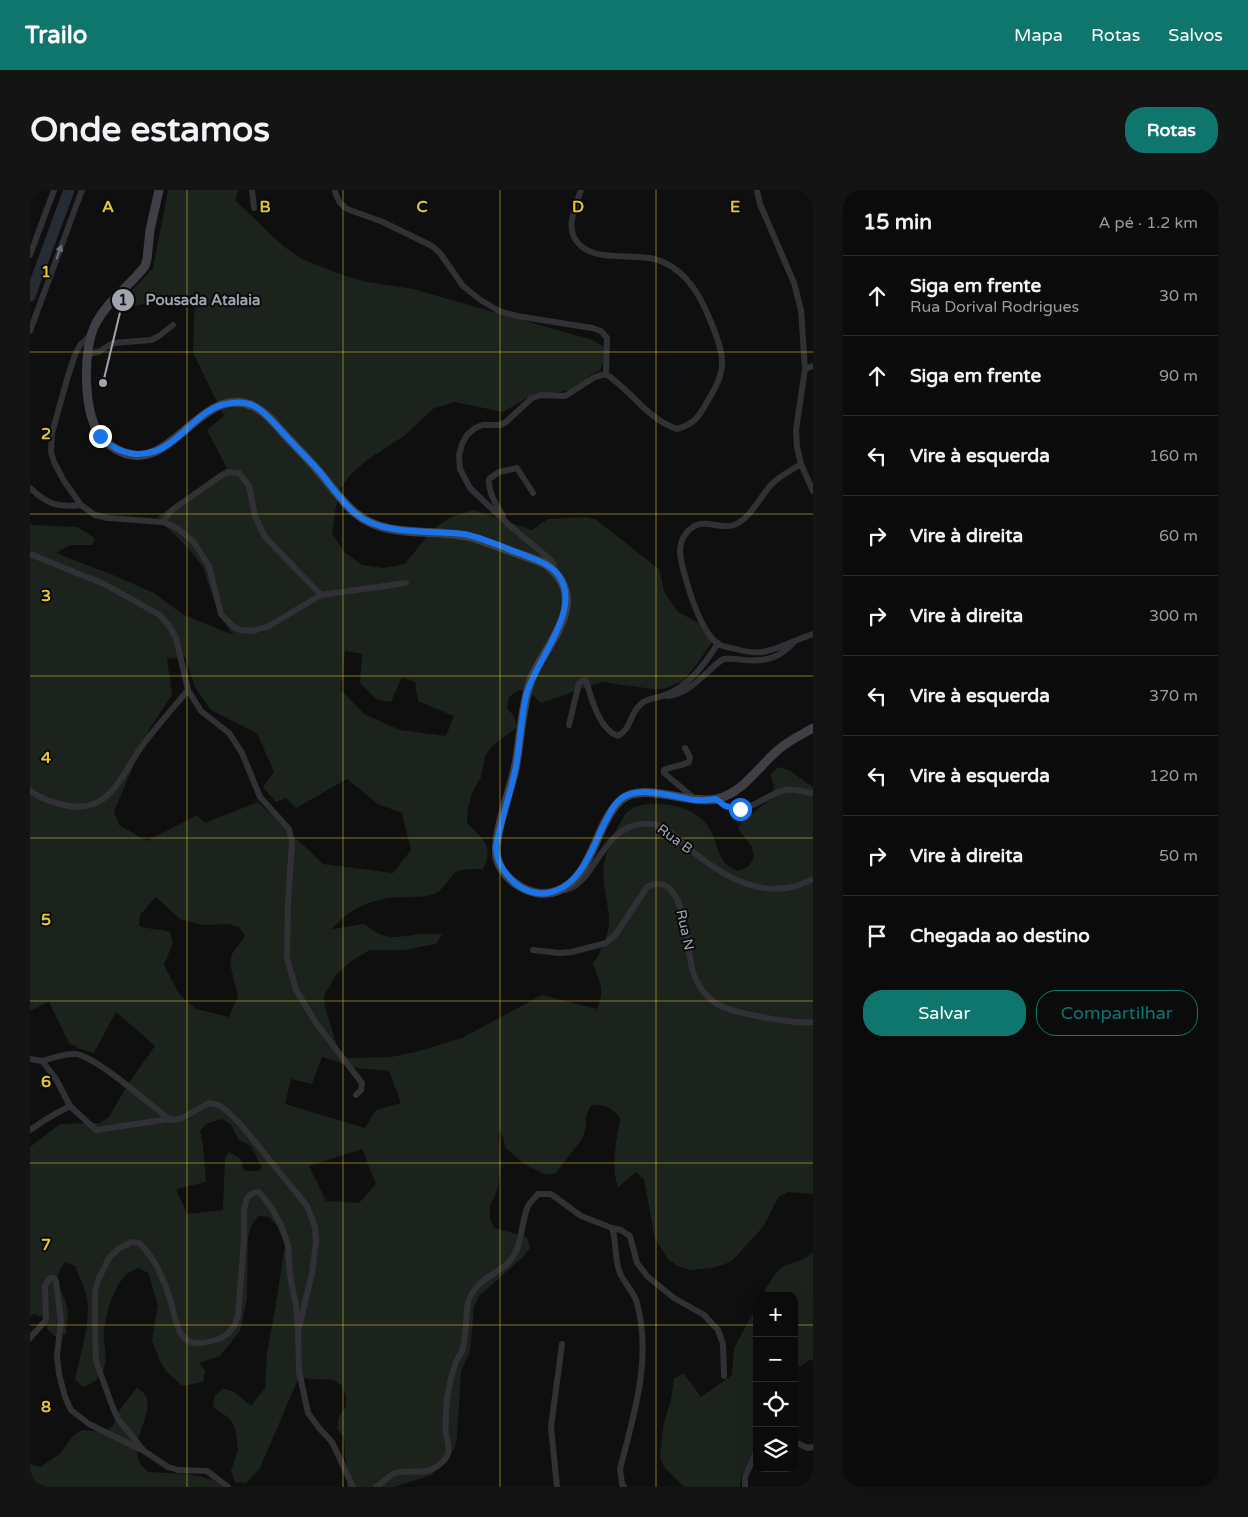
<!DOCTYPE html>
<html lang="pt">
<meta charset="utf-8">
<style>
body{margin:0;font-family:"Varela Round",sans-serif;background:#141415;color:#f1f3f6}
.controls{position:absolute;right:15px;bottom:15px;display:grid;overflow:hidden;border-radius:10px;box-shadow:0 5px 20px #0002}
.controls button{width:45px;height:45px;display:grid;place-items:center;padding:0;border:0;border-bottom:1px solid #2b2b2d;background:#0b0b0c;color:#f1f3f6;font:25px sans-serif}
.stop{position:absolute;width:15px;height:15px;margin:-11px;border:4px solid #1a73e8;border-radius:50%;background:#fff}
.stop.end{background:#1a73e8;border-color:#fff;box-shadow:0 1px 5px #0008}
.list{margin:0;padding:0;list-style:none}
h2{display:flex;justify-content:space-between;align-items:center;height:65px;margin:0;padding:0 20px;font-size:21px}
h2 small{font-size:16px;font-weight:400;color:#9a9b9d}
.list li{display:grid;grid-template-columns:32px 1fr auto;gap:15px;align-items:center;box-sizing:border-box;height:80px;padding:0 20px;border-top:1px solid #2b2b2d}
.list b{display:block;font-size:19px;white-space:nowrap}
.list p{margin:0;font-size:16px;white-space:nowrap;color:#9a9b9d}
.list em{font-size:16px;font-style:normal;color:#9a9b9d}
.actions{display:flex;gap:10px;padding:15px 20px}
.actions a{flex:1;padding:11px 0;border:1px solid #0f766e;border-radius:20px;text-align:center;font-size:18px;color:#0f766e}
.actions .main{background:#0f766e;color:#fff}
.icon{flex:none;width:28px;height:28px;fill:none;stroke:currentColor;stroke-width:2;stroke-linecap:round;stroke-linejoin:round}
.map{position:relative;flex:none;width:783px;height:1297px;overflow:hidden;border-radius:20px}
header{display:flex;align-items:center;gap:30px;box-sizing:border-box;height:70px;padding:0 25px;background:#0f766e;color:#fff}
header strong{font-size:24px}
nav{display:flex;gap:28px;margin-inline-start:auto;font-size:18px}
.intro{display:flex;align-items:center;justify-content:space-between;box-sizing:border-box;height:120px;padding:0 30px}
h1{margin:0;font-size:35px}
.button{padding:12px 22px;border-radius:20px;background:#0f766e;color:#fff;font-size:18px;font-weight:700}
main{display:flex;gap:30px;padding:0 30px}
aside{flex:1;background:#0b0b0c;border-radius:20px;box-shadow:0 5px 20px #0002}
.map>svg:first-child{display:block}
.green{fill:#1c231d;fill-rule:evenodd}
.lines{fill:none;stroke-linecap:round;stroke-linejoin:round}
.river{stroke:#272b33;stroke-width:11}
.street{stroke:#313035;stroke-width:6}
.secondary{stroke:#3f3f45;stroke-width:9}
.oneway{fill:#6f6f79}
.route{stroke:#1a73e8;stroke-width:6}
.grid{fill:none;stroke:#e3c934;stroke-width:1;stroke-opacity:0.55}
.labels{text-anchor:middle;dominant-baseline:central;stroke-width:4;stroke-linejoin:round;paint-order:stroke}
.street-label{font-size:14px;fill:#a1a3b0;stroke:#0a0a0b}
.grid-label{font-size:16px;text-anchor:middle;font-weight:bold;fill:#e3c934;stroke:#0a0a0b;stroke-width:4;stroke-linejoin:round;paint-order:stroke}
.leader{fill:none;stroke:#a1a3b0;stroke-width:2}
.callout-dot{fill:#a1a3b0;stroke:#0a0a0b;stroke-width:2}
.mark-label{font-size:15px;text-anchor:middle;font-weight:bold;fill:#111}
.callout-label{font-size:15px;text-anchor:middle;font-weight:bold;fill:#a1a3b0;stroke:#0a0a0b;stroke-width:4;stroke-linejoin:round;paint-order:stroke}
</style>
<header>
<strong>Trailo</strong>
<nav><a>Mapa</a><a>Rotas</a><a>Salvos</a></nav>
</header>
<div class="intro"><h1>Onde estamos</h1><a class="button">Rotas</a></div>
<main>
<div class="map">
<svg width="783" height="1297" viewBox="0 0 783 1297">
<rect width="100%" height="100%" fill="#0f0f10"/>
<path class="green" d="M138,0H209L205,10L253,56L272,69L315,86L337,92L383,99L562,150L575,157L573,172L570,180L562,184L545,199L524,203L504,204L473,222L425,212L404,218L374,246L337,270L321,284L309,301L305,322L302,343L314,362L332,375L353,378L375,374L402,340L421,327L444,320L502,340L518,329L554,327L565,329L629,379L634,401L647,421L670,434L682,452L667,474L653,491L633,499H623L571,492L511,513L498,501L488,500L479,507L477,518L484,526L487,537L461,557L455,566L451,587L443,601L438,617L437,633C452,649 465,656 453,679C444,679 434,678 426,682C417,689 413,702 401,705C393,708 382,706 373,707C344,708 322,716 302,739L334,734C341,738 348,745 355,746C374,750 393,740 412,745L406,754L374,760H340L321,771L305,786L294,806L295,817L308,860L315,868L361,867L386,862L432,848L512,805L567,819C575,799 570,793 563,774C571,761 578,748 579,732C579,714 571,692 574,674C575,664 590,629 597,622C611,609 648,613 663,623C689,638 682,660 698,676C701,678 705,680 708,681L718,677L724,667L722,657L708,639L712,628L716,629L743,607L744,595L740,585L748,577L759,580L783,597V1004L758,1002L748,1007L733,1037L703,1070L693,1075L681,1078L659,1080L648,1076L639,1070L625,1049L614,989L606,982L588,997C580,975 587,951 590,928C581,917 574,914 561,915L556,926V938L552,949L525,984H514L494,974L476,958L470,938L468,947L471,973L468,997L460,1017V1029L464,1038L497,1047L500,1058L493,1067L449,1106L444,1117L440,1162L431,1181L427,1248L424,1259L418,1269L401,1285L364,1297H317L314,1247L307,1239L309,1227L316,1217V1206L312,1196L304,1190L282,1189L269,1187L230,1278L216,1293L205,1292L201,1281L208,1260L205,1237L199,1228L183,1217L185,1206L193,1198L204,1202L221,1216L235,1198L237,1162L245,1120L254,1061L256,1056L247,1036L239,1027L228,1026L221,1036L218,1048L217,1108L210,1141L190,1166L169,1173L175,1181L173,1192L152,1196L136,1181L130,1171L122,1150L128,1115L118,1083L109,1078C105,1080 101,1081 98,1083C84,1094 75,1126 74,1143C73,1154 78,1168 74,1178C70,1189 63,1194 52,1197L45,1189C50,1166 61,1132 57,1109C55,1098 49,1086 45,1076L35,1072C18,1094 37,1102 38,1124C38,1130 36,1137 36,1144L26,1147L18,1140L14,1128L4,1124L0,1126V957L30,934L69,933L79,927L98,894L125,856L86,822L64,863L50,859L39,853L19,812L0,821V333L3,335L47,337L65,348L62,355H40L26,363L83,385L124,403L152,424L203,445L189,425L173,377L158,358L127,327L197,278L177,240L194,226L163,163L165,104L83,120L123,78ZM315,461L332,464L330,493L346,509L361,512L372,487L385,492L388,511L424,526L416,546L370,540L334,524L311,500ZM155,467L165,497L181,520L227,543L244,582L233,597L246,612L256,608L266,618L317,589L348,614L372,623L381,660L363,683L293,674L228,612L175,633L167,625L117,651L89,635L84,621L120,538L142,505L137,469ZM126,707L150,729L173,735L198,734L209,737L215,746L202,764L200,774L208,806L199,827L166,819L149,804L134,775L143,753L140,742C129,738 119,740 109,736L110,725ZM292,867L326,878L359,881L371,913L346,920L335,938L255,914L261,889L282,894ZM192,929L201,935L209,950L221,956L232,978L228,981H214L211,969L199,962L195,968L193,1020L157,1024L146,999L176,992L173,954L170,941L176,934ZM332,959L346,994L329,1013L296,1011L279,976Z
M783,1062V1171L781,1169L764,1180V1106H732C736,1098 746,1080 754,1076C765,1071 775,1071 783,1062Z
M727,1116V1257L711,1287L710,1297H654L634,1277L630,1267L634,1232L641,1210L644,1188L654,1184L671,1207L702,1185L704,1158Z
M107,1197C110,1200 114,1203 116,1206C124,1225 98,1252 110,1273C111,1276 116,1279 118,1282C142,1284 174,1281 193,1297H0V1274L10,1277L30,1264L43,1246L52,1240L75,1242L83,1236L87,1224Z"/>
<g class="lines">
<path class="river" d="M0,106L39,0"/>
<path class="street" d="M222,0L224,18
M305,0L306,5L310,13L317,19L353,32L402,56L410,63L433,96L449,109L469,121L487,126L562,138L571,141L577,148L576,184
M551,0C545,18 533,41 551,56C571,73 609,61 633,72C644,77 655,86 662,96C673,110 691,152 692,170C693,185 685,199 677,212C669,227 664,234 647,239C617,229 602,201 576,184
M727,0L730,14L764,93L771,120L775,179L766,240L767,257L771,274L783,301
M0,65L24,0
M0,141L52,0
M60,146L50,155L45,165L38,186L22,243L21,262L24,272L34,291L51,315L65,325L78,328L133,332L147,338L163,351L179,376L191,424L204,437L210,440L223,441L239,436L291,405L376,393
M56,165L70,161L83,153L121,150L129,146L143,135
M775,179L783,176
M771,274C762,280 751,285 743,293C730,305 722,328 704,335C687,341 670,323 655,345C645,358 653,379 657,393C662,410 673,443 688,454C693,457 701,458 706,459C716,462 726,464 737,461C753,457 767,449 783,444
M0,298C17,314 28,318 51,315
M473,326C466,314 458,303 459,289L469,282L487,278L503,303
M133,332L142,320L192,285L199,282L209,283L219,296L225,326L235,347L291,405
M0,364L74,394L130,425L140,437L146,448L158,500L171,521L199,543L212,563L230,607L259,639L262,652L258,712L257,768L266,800L286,833L332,893L331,900L326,905
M524,380V375L521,370L479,335L440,298L430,279L429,265L432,254L437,245L445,238L453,235H470L476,232L502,208L512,205L535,206L565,187L576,184
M637,506C655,505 669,490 682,478C686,475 690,470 694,469C700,468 707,469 714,470C736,472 750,468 765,451
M539,535L549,493L554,490L556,491C562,509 569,540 588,546C602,538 599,525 610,515C617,507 627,509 635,505C659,496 675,474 688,453
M655,558L660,567L659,572C651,576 643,576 634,580V583L665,609
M0,600C10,609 22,612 34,615C80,626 91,585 112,556C127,536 143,518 158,500
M687,609C712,634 731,605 755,600C765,598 773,602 783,603
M535,700C568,693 571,630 621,634C634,634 646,647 656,656C684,680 722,706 762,697C769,696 776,692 783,689
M503,760L529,763L542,762L576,753L586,744L617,697C657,677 656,762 663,782C665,789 671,800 676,805C680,809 685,813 689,815C704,823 766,835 783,832
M0,869L12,871L26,889L40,916L66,940L139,929
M12,871C23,868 34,863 46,864C67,867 120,915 139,929L146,930L154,927L179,913L189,915L198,922L212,936L277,1016L285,1037L286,1052L282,1083L268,1142L269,1181L278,1223L289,1238L302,1252L323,1297
M0,940L18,928L40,916
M582,1038L591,1040L600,1046L607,1073L618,1087L644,1108L674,1125L688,1140L693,1154L694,1186
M0,1148L16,1130L15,1096L20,1088H23L26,1091L31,1131L27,1165L29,1184L35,1207L41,1220L59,1234L114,1261L138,1277L148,1280L177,1281L198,1297
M764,1252L778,1258L783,1257
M114,1261L88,1229L83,1218L66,1171L65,1137V1102L68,1090L79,1068L88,1059L102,1052L109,1053C125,1068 132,1086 139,1106C148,1132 145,1163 185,1150C198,1146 203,1140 208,1127L214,1049V1020L217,1008L221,1004L226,1002L230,1003L241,1017L251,1035L258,1055L260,1086L266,1116L268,1142
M346,1297C352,1293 360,1285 365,1283C380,1278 394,1287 409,1275C422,1265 419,1258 416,1244C415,1237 416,1228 416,1221C417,1204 420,1188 426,1172C428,1167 432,1163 433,1158C436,1143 436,1127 438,1112C448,1084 473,1085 484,1065C493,1050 491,1032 498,1016C500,1012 505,1008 508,1004H521L551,1026L582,1038C587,1053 584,1069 590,1083C594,1093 604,1102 607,1113C622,1170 604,1224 590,1279L592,1294L594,1297
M527,1297L521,1237L532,1154
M715,1297V1287L727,1260"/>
<path class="secondary" d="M129,0L120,40L117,69L115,76C100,96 78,110 66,133C52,159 53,223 71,247C76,253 85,259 92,262C143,284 170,193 223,216C236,222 245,234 254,244C266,257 279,269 290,283C305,300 317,320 337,331C370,348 411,338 445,348L514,373C531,385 540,401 535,422C529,446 510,467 501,490C491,518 491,550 485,579C480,602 463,646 467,668C473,692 504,710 527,701C563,688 565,633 591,610C611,591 660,615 687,609C713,603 729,576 748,560C758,551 771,545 783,538"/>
</g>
<defs><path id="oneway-solid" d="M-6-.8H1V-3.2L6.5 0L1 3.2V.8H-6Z" transform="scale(1.25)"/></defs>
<use class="oneway" href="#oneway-solid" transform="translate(29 62) rotate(-70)"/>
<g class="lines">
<path class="route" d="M70,246C90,267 117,270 140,253C160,239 175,215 202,213C210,212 219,213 226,217C238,224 246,236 256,246C267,258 279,270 290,282C301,296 311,311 325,323C351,346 400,340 433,344C453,347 473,358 492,364C503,369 516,372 525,381C558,415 504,471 496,506C491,529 490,553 486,576C481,603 471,629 466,657C467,672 473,682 485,693C493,700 506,705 517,703C549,698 561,662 573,636C578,627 583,614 592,608C612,595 643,607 664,610C671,611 679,610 686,609L695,616L710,619"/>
</g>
<path class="grid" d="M157,0V1297M313,0V1297M470,0V1297M626,0V1297M0,162H783M0,324H783M0,486H783M0,648H783M0,811H783M0,973H783M0,1135H727M764,1135H783"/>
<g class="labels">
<g class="street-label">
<text transform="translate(645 649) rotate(36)">Rua B</text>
<text transform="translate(655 740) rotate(78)">Rua N</text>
</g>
</g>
<g class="grid-label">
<text x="78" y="22">A</text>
<text x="235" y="22">B</text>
<text x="392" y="22">C</text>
<text x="548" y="22">D</text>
<text x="705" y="22">E</text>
<text x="16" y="87">1</text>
<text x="16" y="249">2</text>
<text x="16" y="411">3</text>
<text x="16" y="573">4</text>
<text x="16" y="735">5</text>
<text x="16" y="897">6</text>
<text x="16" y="1060">7</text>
<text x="16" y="1222">8</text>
</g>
<path class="leader" d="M73 193L93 110"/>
<g class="callout-dot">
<circle cx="73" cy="193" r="5"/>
<circle cx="93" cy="110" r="12"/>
</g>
<g class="mark-label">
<text x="93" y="115">1</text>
</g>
<g class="callout-label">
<text x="173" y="115">Pousada Atalaia</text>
</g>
</svg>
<div class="controls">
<button>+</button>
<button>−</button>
<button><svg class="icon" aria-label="locate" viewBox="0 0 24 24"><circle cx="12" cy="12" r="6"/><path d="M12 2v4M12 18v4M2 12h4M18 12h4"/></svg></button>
<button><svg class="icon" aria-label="layers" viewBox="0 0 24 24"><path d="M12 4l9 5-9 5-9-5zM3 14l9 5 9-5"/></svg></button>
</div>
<div class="stop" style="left:710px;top:619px"></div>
<div class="stop end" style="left:70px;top:246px"></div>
</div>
<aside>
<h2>15 min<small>A pé · 1.2 km</small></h2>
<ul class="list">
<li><svg class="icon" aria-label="ahead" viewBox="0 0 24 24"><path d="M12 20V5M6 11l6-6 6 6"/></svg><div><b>Siga em frente</b><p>Rua Dorival Rodrigues</p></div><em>30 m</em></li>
<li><svg class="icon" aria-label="ahead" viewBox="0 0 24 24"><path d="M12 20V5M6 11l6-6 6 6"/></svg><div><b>Siga em frente</b></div><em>90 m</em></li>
<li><svg class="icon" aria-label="left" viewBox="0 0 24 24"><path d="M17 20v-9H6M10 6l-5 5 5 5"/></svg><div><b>Vire à esquerda</b></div><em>160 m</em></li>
<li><svg class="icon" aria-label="right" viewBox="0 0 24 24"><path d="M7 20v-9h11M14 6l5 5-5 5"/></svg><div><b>Vire à direita</b></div><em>60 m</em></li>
<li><svg class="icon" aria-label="right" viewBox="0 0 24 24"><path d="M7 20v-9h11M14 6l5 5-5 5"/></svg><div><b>Vire à direita</b></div><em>300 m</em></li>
<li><svg class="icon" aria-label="left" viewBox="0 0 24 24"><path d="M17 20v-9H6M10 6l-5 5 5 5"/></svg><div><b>Vire à esquerda</b></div><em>370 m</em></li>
<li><svg class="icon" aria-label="left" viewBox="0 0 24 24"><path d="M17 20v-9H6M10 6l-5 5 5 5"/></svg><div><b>Vire à esquerda</b></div><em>120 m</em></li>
<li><svg class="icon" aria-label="right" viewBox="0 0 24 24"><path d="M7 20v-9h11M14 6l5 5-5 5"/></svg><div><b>Vire à direita</b></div><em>50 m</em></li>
<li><svg class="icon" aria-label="arrive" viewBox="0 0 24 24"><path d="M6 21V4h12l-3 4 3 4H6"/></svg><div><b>Chegada ao destino</b></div></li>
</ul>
<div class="actions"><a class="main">Salvar</a><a>Compartilhar</a></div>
</aside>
</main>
